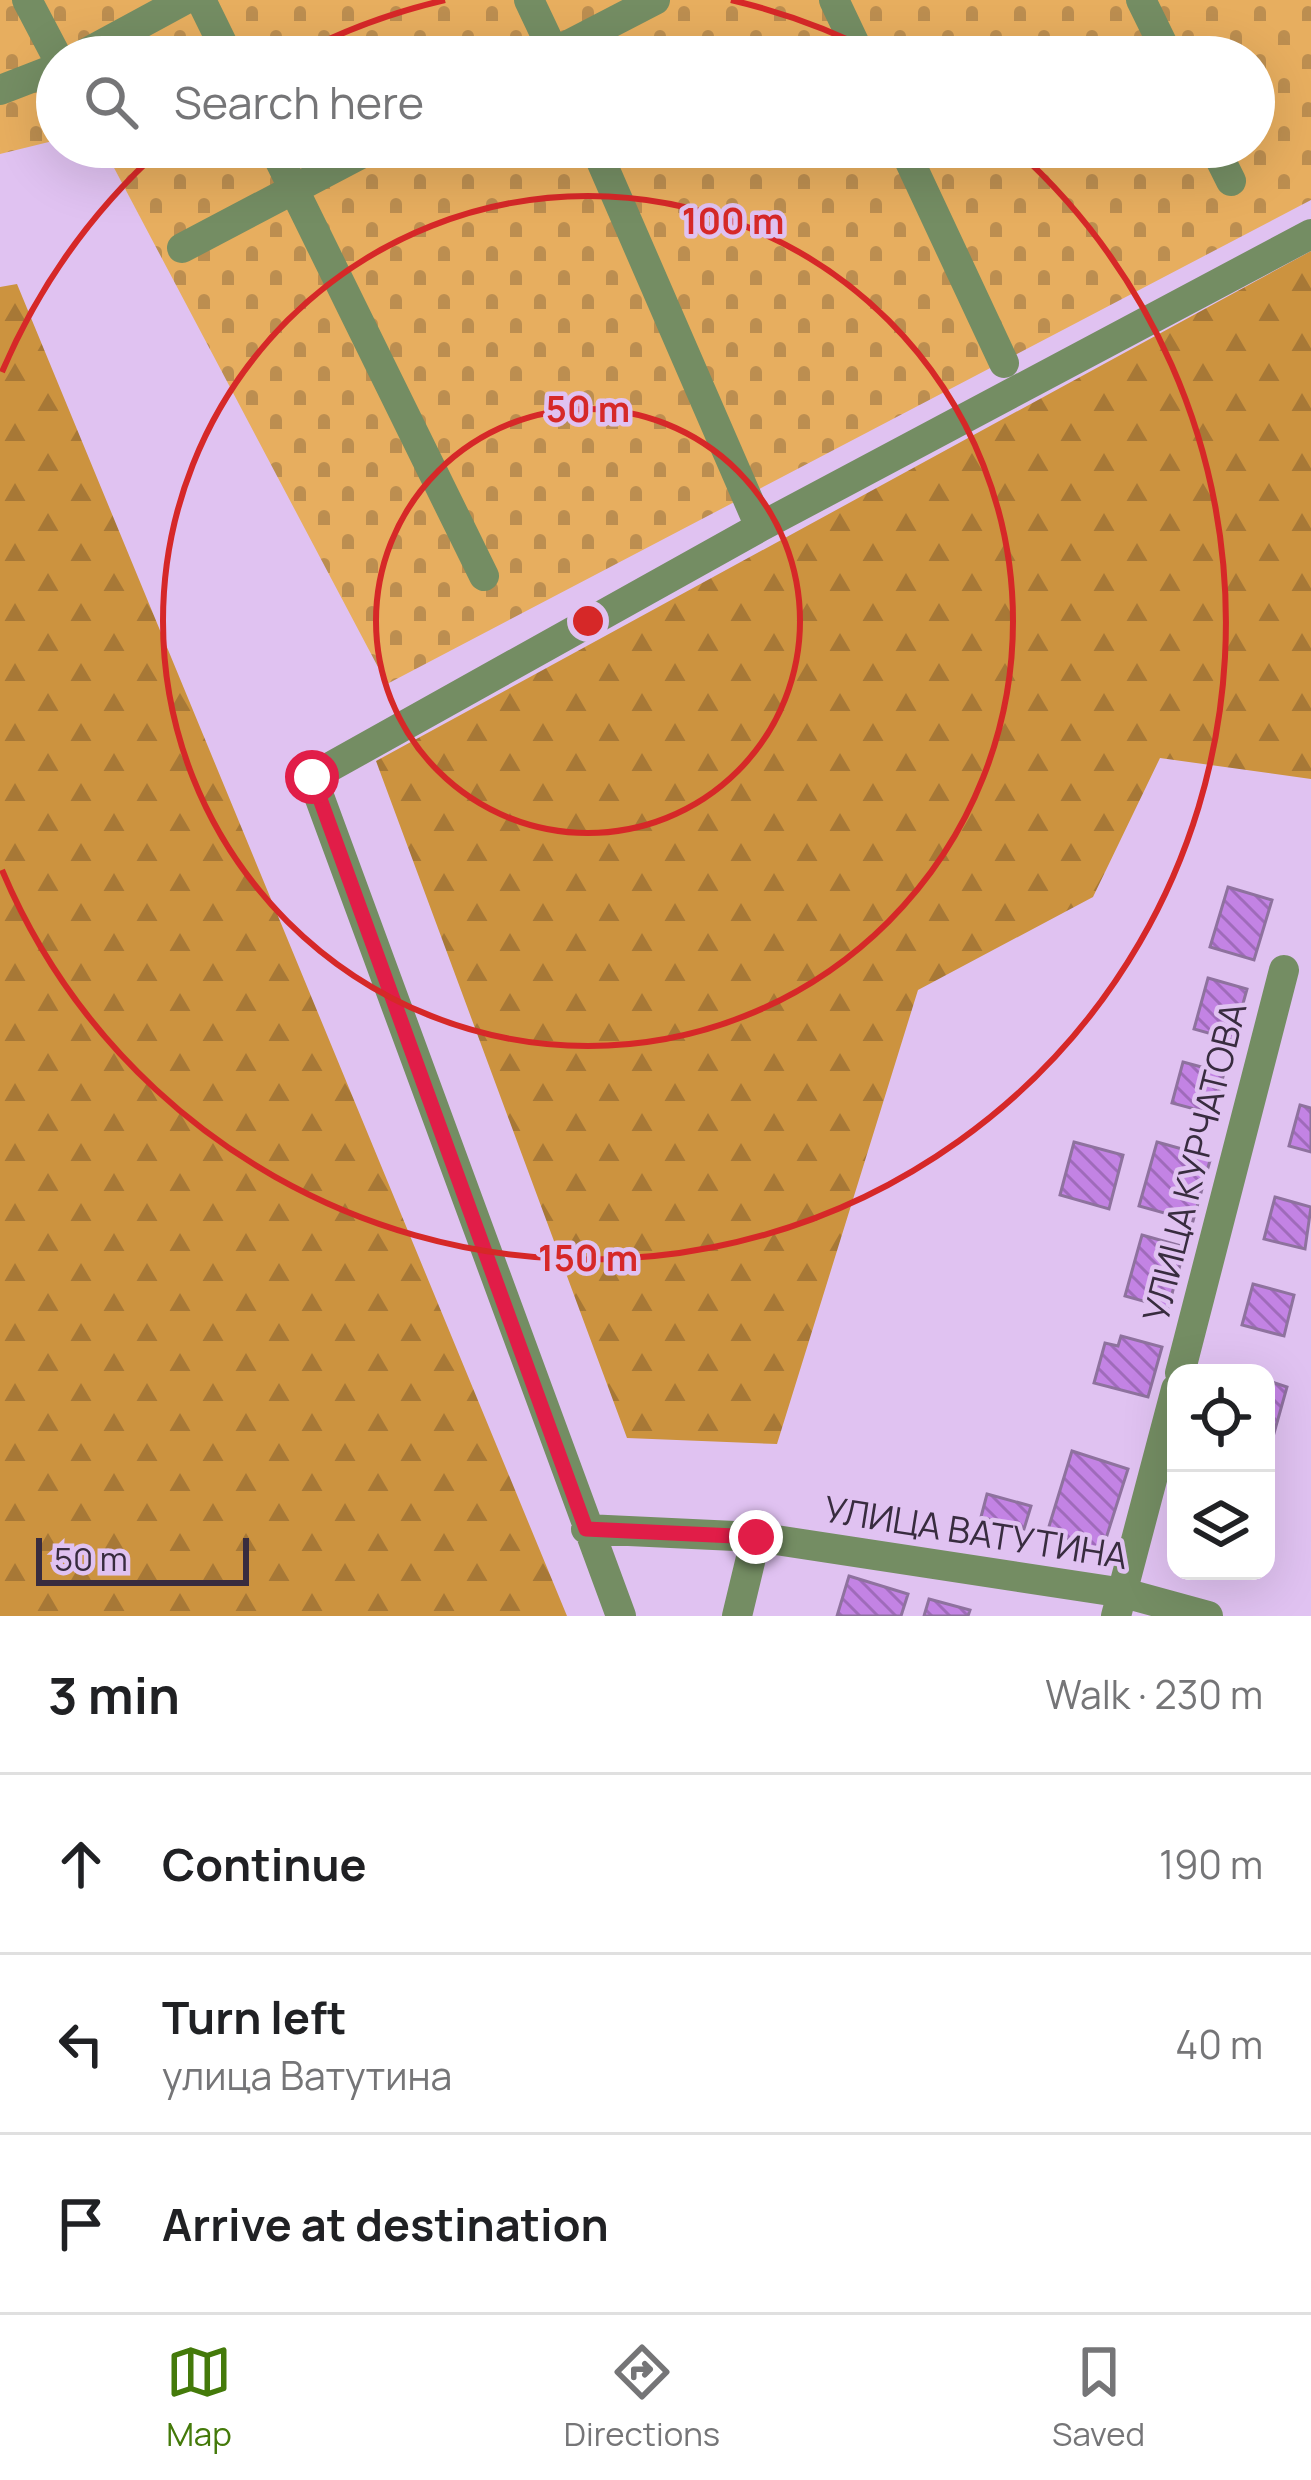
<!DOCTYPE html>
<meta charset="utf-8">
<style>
body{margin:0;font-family:Manrope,sans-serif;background:#f6f6f6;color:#202124}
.controls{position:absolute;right:36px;bottom:36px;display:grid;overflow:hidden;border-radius:24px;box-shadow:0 12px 48px #0002}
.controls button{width:108px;height:108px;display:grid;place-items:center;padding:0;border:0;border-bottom:3px solid #e0e0e0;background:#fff;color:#202124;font:60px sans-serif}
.scale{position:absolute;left:36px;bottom:30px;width:213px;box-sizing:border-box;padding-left:12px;border:6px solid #382c3f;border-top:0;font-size:33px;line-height:42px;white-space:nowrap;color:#382c3f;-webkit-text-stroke:9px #e0c2f1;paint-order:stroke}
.stop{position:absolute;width:36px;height:36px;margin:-27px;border:9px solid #e11d48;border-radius:50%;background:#fff}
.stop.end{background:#e11d48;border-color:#fff;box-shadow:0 3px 12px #0008}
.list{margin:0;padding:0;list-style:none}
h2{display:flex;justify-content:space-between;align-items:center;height:156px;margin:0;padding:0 48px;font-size:51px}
h2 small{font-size:39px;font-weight:400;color:#757577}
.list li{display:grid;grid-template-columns:78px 1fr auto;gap:36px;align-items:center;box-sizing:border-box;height:180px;padding:0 48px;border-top:3px solid #e0e0e0}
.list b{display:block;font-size:45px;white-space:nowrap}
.list p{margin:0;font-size:39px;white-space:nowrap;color:#757577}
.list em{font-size:39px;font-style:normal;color:#757577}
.icon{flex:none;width:66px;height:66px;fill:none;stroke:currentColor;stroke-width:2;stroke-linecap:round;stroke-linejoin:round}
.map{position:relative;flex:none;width:1311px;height:1616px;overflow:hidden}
.search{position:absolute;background:#fff;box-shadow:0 12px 48px #0002;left:36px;right:36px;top:36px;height:132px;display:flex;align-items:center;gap:30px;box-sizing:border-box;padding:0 42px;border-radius:66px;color:#757577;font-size:45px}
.sheet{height:696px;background:#fff}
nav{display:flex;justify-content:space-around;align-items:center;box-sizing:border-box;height:168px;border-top:3px solid #e0e0e0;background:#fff;font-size:33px;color:#757577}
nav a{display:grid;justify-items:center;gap:6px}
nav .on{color:#447a0a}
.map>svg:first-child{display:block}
.forest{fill:url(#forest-firs)}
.cemetery{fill:url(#cemetery-stones)}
.building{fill:url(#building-back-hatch);stroke:#8e729e;stroke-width:3}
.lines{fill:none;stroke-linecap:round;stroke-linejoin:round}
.minor{stroke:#748d63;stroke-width:30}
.route{stroke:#e11d48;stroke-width:15}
.ring{fill:none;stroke:#d62828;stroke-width:6}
.labels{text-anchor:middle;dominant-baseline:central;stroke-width:9;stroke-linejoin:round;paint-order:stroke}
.street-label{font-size:36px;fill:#382c3f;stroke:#e0c2f1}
.centre{fill:#d62828;stroke:#e0c2f1;stroke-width:6}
.ring-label{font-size:36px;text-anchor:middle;font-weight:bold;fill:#d62828;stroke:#e0c2f1;stroke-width:9;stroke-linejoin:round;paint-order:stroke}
</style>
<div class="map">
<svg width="1311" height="1616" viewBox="0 0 1311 1616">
<defs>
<pattern id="forest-firs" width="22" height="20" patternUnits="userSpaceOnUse" patternTransform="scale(3)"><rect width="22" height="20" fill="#cc933f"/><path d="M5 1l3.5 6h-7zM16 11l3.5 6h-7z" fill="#a77836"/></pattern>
<pattern id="cemetery-stones" width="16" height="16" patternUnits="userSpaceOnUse" patternTransform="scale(3)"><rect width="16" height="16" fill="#e7ae5f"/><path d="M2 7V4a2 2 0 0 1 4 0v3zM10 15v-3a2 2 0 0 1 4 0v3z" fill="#bc8e50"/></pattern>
<pattern id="building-back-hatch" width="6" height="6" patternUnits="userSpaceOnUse" patternTransform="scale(3)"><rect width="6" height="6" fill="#c383e4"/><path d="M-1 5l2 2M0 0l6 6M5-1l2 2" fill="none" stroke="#9f6bba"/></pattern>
</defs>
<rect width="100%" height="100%" fill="#e0c2f1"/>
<path class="forest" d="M1311,251V779L1160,758L1093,897L918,990L777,1444L627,1438L376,761Z
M17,284L567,1616H0V287Z"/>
<path class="cemetery" d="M0,0H1311V200L387,684L103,147H1254V57H57V140L0,154Z"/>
<path class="building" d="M1228,887L1272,900L1254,960L1210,947Z
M1208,978L1247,989L1233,1040L1194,1029Z
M1183,1062L1224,1073L1213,1114L1172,1103Z
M1300,1105L1311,1108V1152L1289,1146Z
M1074,1142L1123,1155L1109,1209L1060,1195Z
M1157,1142L1211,1157L1193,1221L1139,1206Z
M1275,1197L1311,1207L1305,1249L1264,1239Z
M1142,1235L1185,1247L1168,1308L1125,1296Z
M1253,1284L1294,1295L1284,1336L1242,1325Z
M1121,1336L1162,1347L1148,1397L1094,1383L1105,1343L1118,1346Z
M1266,1380L1287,1387L1269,1451L1266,1450Z
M1072,1451L1128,1469L1102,1551L1047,1533Z
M987,1494L1031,1506L1024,1529L981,1517Z
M849,1576L908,1594L901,1616H837Z
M929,1599L970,1610L968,1616H924Z"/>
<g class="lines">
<path class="minor" d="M27,0L57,57
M201,0L229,57
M529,0L556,57
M834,0L861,57
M1141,0L1169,57
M79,57L184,0
M545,57L655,0
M0,90L57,68
M273,147L484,576
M595,147L760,527
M903,147L1004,363
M1214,147L1231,181
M182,248L374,147
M1180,1373L1284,970
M586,1529L756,1537L1124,1593L1208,1616
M621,1616L312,777L760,527L1311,234
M737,1616L756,1537
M1116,1616L1176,1389"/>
</g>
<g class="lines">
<path class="route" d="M312,777L586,1529L756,1537"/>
</g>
<g class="ring">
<circle cx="588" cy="621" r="212"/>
<circle cx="588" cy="621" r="425"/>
<path d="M2 372A637 637 0 0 1 162 148M294 56A637 637 0 0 1 445 0M731 0A637 637 0 0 1 882 56M1014 148A637 637 0 1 1 2 870"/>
</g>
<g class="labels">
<g class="street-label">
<text transform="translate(1194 1162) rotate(-76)">УЛИЦА КУРЧАТОВА</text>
<text transform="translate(976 1532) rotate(9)">УЛИЦА ВАТУТИНА</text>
</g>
</g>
<circle cx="588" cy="621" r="18" class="centre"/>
<g class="ring-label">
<text x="733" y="234">100 m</text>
<text x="588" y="422">50 m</text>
<text x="588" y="1271">150 m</text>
</g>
</svg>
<div class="controls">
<button><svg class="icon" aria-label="locate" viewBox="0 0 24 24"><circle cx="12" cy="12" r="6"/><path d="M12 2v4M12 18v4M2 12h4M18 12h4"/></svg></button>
<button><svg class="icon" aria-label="layers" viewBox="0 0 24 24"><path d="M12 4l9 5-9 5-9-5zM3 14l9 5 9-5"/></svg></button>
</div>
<div class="scale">50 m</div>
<div class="stop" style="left:312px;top:777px"></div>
<div class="stop end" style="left:756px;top:1537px"></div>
<div class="search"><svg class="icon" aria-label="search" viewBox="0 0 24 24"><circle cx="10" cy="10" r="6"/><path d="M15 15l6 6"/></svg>Search here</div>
</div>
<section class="sheet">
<h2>3 min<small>Walk · 230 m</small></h2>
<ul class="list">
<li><svg class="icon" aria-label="ahead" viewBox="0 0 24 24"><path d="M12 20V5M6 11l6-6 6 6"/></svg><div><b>Continue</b></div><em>190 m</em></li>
<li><svg class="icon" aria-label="left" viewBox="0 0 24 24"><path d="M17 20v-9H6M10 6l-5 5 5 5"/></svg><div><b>Turn left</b><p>улица Ватутина</p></div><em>40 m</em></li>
<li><svg class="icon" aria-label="arrive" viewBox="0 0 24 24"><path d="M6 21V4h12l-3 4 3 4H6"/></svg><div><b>Arrive at destination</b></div></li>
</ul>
</section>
<nav>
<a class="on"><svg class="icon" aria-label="map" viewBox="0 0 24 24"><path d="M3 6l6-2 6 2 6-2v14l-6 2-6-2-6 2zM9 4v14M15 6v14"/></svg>Map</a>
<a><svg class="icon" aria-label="directions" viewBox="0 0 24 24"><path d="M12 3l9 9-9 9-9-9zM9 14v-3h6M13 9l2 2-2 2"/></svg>Directions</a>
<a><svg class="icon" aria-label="saved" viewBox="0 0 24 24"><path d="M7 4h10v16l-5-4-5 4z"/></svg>Saved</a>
</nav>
